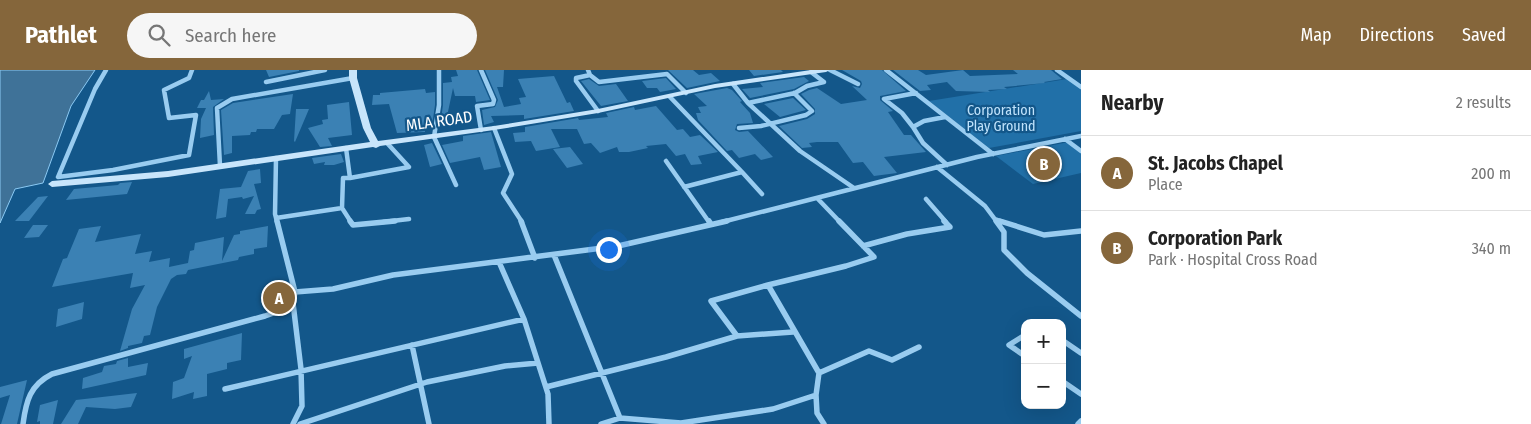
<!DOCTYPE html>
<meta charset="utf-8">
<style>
body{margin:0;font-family:"Fira Sans Condensed",sans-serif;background:#f6f6f6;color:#222}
.controls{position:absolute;right:15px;bottom:15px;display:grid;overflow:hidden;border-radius:10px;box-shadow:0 5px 20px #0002}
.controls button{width:45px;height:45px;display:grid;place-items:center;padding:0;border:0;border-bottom:1px solid #e0e0e0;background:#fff;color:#222;font:25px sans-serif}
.you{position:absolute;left:608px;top:179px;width:18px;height:18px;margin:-12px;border:4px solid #fff;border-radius:50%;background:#1a73e8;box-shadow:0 0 0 8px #1a73e833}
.badge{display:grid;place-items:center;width:32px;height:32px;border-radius:50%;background:#85663b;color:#fff;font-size:16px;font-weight:700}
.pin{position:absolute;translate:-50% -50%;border:2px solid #fff;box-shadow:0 1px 5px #0006}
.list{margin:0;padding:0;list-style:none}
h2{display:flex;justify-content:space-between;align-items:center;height:65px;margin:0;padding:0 20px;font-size:21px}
h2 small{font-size:16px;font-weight:400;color:#767676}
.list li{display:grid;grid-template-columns:32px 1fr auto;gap:15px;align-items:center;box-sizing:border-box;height:75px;padding:0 20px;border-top:1px solid #e0e0e0}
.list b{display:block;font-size:19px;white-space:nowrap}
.list p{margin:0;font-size:16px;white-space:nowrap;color:#767676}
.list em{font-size:16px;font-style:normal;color:#767676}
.icon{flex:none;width:28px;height:28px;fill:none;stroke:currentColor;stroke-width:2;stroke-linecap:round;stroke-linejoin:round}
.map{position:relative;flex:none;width:1081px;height:354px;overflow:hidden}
header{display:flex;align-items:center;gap:30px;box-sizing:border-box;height:70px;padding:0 25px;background:#85663b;color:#fff}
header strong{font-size:24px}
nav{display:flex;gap:28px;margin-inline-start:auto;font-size:18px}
.search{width:350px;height:45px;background:#f6f6f6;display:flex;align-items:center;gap:12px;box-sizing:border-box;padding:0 18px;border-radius:28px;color:#767676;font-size:19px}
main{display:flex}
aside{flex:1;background:#fff}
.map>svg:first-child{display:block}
.green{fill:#2170a8}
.water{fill:#3f7298;stroke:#8bcaf4}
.building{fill:#3b81b4}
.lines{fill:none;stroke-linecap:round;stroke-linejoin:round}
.street-far1{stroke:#99ccf0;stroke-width:4.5}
.street{stroke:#99ccf0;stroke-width:5.5}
.secondary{fill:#c8e5fb;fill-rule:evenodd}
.labels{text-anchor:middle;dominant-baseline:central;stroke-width:4.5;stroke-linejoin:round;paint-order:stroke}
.far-park-label{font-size:14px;fill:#c0e3fc;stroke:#13578a}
.street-label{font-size:16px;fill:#fff;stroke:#13578a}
</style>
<header>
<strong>Pathlet</strong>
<div class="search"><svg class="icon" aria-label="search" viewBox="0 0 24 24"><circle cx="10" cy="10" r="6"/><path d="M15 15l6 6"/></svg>Search here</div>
<nav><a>Map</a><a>Directions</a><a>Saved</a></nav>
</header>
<main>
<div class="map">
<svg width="1081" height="354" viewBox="0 0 1081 354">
<rect width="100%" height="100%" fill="#13578a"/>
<path class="green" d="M1067,9L1081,18V61L989,78L929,31Z
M1069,72L1081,81V103L1033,114L996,86Z"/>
<path class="water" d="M0,0H95L71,36L43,113L15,119L0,153Z"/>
<path class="building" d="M266,0H299V1L269,7Z
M456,0H477L490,30L476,32L475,26H455L453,18L445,56H440L443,35V13L452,12L451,7L458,6Z
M485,0H504L503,17H497L504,37L521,34L519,28L526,27L518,9L554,6L567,33L570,32L574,41L524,49V45L491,46L494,52L484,55L482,40L495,37L498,30Z
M668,0H693L699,5L711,3L720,11L687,18Z
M749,0H781L783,2L754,6Z
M842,0H882L906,21L880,26V30L893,41L888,42L904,65H911L926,82L884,87L897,103L874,106L863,92L853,93L838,72H817L809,73L812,77L802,78L779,56L807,49L815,44V39L801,24L809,20L817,18L841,34L867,30L852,16L860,18L862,14L861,11Z
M893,0H918L926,5L963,0L970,6L1018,4L1013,0H1051L1062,9L1044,12L1045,13L1004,17L1007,19L988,20L990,22L956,21L947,12L927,15L931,20L920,21Z
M804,7L809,11L794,19L750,28L742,19L763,17L760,13Z
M666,8L676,19L660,22L657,18H647L642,11Z
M589,9L599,16L616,14L628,31L601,36L581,11Z
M727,18L732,20L742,31L740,32L750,43L753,53L737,54L735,60L739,62L748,61L773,87L761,90L755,84L739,88L732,80L727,81L698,50L696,43H701L698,37L707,36L694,24Z
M425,19L426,23L435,22V35L432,56H425V62L397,63L389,34L372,35L373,25H380V23Z
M209,21L211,30L224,29L213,37L214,65L200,68L201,49L206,38H197L201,30H204Z
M293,24L290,44L282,45L274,59H257L256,62H251L250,65L232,66V83L224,85L221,40L233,33Z
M793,28L806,40L780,47L764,34Z
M349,32L352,65L328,68L332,76L320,77L308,58L323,54L322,50L328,49L327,35Z
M656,36L677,60L683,59L690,67L700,65L718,82L698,86L702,94L691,95L685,84L676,86L666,74L646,76L648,78L629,82H619L617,77L600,83L591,73L584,74L577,59H551L560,77L536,81L531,71L515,72L513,63L525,62V57L578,48L579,50L608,47L606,43L634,37L635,40Z
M296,39H309L295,72L294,71Z
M491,62L501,97L484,100L480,87L450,93L442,75L463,71V66Z
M432,73L442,94L430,97L424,75Z
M570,77L583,94L567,98L553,79Z
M341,84L344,92L334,95H324L325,92L314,94L312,88Z
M260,99L261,113L254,114L261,139L257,140L255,144H245L254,126L243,129L242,127L228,129L226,147L216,149L220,119L241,117L248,101Z
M132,112L127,124L66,130L74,119L118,115L120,113Z
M48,126L29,151H15L38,127Z
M33,155H48L39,167L24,168Z
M101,156L95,172L141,164L135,184L152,181L149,192L170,188L169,197L188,193L190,181L194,180L195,173L224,167L222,191L234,165L240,164V161L268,156L267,177L254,179V184L239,187L238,190L188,200L186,204L177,205L171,209L157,237L150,265L144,266L142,273L128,276V278L120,281L132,239L145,215L130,218L133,203L52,217L63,189L67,188L79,159Z
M84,232L82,249L56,257L58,239Z
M242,263L241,290L227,293V299L207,304V326L193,329L194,322L172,329L173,312L184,308L192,286L184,289V279Z
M128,288V297L148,293L146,305L82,319L83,308L102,302L104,296L116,294L117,291Z
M27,310L17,354H1L10,325L0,328V317Z
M137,323L131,337L115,339L86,337L78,354H61L76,330Z
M58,330L53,354H40V351L37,352L40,335Z"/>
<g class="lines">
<path class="street-far1" d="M106,0L95,19L58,107L113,100L189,85L196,45L169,48L164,20L189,8L192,0
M439,0V35L434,67L456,115
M481,0L494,30L493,34L477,36L481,60
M588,0L590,5L576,8V11L598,41
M830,0L858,14
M886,0L993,84
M1057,0L1081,17
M590,5L599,12L667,4L686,23
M266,12L325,0
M733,14L748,33L800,81L854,118
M670,27L742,102L684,117
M748,33L795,23L807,16L824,12L811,2
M945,47L924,51L913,57L923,73L947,95
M913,57L902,43L884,29L916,23
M494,58L512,104L503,123L522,152
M739,58L761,56L806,45L812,41L794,23
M1065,69L1081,81
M276,88L275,144L277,152
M666,91L709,152
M220,96L217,38L232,29L353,8
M937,97L985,136L997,152
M742,102L762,124
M350,108L409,97L387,73
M817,128L840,152
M926,129L946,152
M342,138L351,152
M276,148L342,138L343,108H350L346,78
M995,149L1003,152
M383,152L409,149
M722,152L977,87L1081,66"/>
<path class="street" d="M350,151L353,155L395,151
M521,151L535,188
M709,151L711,154
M996,151L1004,162V180L1027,203L1081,246
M1000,151L1044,165L1081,161
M863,176L907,164L950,157L944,151
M554,185L620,348L601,354
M499,192L524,249L548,324L549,354
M295,222L333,219L393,205L618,176L727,151
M293,233L301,299L302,336L293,354
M1025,265L1009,275L1025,286
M737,266L793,262
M1062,270L1081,283
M412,275L429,354
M819,303L869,281L892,290L919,277
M1062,311L1081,324
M546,317L666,287L737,266L711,231L768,215
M225,319L524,249
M816,325L817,343L824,354
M620,348L681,353L773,339L816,325L819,303L768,215L846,196L874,187L839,151
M23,354C26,331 30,315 52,304L265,246L285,239L293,233L295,222L277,151
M300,354L427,312L505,296L538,293
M1078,354L1081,351"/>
<path class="secondary" d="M349,0H357V8L371,58L378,71L494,56L598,39L715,14L811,0H830L826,2L715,18L598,43L494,60L380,76L376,78L373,77L168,107L52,117L48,114L52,111L168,101L370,72L363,58L349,8Z"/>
</g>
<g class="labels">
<g class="far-park-label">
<text x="1001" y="40">Corporation<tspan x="1001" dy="16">Play Ground</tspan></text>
</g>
<g class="street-label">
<text transform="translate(439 51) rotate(-8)">MLA ROAD</text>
</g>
</g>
</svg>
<div class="controls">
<button>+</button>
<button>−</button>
</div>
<div class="you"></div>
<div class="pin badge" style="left:279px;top:228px">A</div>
<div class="pin badge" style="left:1044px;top:94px">B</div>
</div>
<aside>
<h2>Nearby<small>2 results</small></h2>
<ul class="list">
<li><span class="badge">A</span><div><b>St. Jacobs Chapel</b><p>Place</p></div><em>200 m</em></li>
<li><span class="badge">B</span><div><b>Corporation Park</b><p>Park · Hospital Cross Road</p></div><em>340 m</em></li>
</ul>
</aside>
</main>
